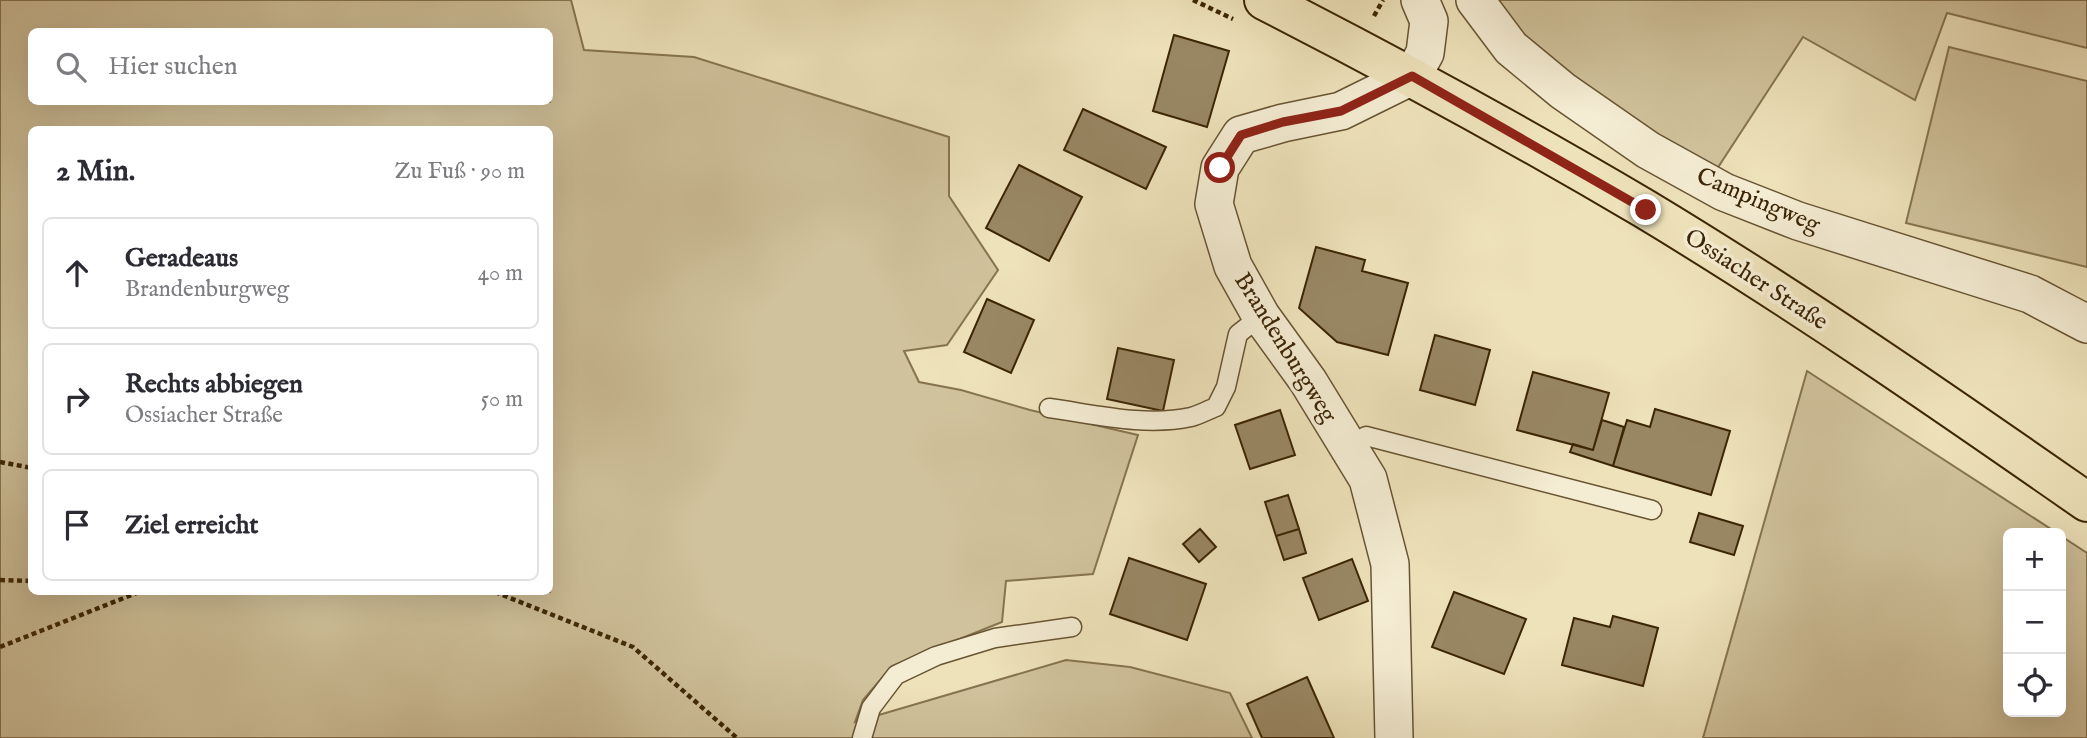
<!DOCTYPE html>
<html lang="de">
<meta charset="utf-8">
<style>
body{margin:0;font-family:"IM FELL English",serif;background:#f2f2f3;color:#2b2b33}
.controls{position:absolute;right:21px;bottom:21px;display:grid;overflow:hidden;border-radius:10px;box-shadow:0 7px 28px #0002}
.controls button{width:63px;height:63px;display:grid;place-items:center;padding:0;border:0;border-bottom:2px solid #e1e1e2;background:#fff;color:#2b2b33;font:35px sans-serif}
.stop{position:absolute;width:21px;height:21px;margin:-16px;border:5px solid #8f2418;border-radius:50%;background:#fff}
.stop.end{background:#8f2418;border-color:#fff;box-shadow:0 2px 7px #0008}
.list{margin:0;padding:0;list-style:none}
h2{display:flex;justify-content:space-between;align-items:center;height:91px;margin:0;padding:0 28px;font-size:30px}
h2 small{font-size:23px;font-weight:400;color:#7c7c81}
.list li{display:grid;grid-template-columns:46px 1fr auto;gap:21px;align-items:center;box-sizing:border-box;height:112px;margin:0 14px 14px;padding:0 14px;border:2px solid #e1e1e2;border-radius:10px}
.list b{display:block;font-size:26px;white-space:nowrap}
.list p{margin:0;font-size:23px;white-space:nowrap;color:#7c7c81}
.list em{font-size:23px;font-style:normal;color:#7c7c81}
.icon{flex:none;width:38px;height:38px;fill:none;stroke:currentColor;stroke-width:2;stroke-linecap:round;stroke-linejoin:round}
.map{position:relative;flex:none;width:2087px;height:738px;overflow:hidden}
.search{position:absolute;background:#fff;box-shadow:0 7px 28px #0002;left:28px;top:28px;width:525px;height:77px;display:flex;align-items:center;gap:18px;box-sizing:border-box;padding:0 24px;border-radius:10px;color:#7c7c81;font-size:26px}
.panel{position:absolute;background:#fff;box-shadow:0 7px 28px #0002;left:28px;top:126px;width:525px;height:469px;border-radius:10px}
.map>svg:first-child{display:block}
.green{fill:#d0c29c;stroke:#867450;stroke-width:2;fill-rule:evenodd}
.building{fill:#998764;stroke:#3c2505;stroke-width:2}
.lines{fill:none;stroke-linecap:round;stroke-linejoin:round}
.lane-casing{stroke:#685432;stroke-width:21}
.street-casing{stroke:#685432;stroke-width:40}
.primary-casing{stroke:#3c2505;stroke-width:42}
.path{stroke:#3c2505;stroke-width:4.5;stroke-dasharray:5 3.5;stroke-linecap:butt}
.lane{stroke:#f4ecd3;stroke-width:18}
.street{stroke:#f4ecd3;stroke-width:37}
.primary{stroke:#eee2bb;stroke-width:38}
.route{stroke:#8f2418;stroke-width:9}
.labels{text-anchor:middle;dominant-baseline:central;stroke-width:7;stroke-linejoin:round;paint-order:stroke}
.street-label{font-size:24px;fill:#3c2505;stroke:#f4ecd3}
</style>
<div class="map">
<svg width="2087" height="738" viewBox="0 0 2087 738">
<rect width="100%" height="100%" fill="#eee2bb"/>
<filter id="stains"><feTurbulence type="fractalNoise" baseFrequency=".00286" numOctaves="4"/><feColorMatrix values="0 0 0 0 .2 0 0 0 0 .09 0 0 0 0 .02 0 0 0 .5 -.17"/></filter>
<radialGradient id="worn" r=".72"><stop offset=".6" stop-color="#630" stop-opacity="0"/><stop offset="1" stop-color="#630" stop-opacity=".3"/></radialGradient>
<path class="green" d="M0,0H571L584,50L694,57L949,137V196L998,270L947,345L904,351L919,382L961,390L1030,410L1138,435L1093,574L1006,581L1002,622L892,666L863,700L855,722L1066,660L1130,667L1230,693L1252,738H0ZM32,32H550V102H32ZM32,130H550V592H32Z
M1487,0H2087V48L1947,13L1915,100L1803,37L1713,175L1537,58Z
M1949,47L2087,81V267L1906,223Z
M1807,371L2057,533H2008V712H2061V536L2087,553V738H1703Z"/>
<path class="building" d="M1174,35L1229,51L1207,127L1153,111Z
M1083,109L1166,147L1146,189L1064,150Z
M1019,165L1082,197L1049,261L986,228Z
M1316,247L1365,260L1362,271L1408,283L1388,355L1337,342L1299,308Z
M987,299L1034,320L1011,373L964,352Z
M1435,335L1490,350L1475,405L1420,390Z
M1118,348L1174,360L1163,411L1107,399Z
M1533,372L1609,393L1593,450L1517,430Z
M1655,409L1730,431L1711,495L1613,466L1627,420L1650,427Z
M1280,410L1295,455L1250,469L1235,425Z
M1602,420L1624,427L1613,466L1570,452L1573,444L1593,450Z
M1288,495L1299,529L1276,536L1265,502Z
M1699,513L1743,526L1734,555L1690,542Z
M1200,529L1216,547L1199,562L1183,544Z
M1299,529L1306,553L1284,560L1276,536Z
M1129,558L1206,584L1187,640L1110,614Z
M1352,559L1368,601L1319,620L1303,578Z
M1454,592L1526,619L1504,674L1432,647Z
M1613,616L1658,628L1643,686L1562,665L1574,618L1610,627Z
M1307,677L1334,738H1262L1247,704Z"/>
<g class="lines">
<g class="lane-casing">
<path id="lane" d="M1049,408C1094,414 1145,427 1191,417C1199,415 1208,410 1216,407L1226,387L1238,334L1261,316
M1348,448L1366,436L1652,510
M862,738L871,708L896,675L936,656L995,638L1072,627"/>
</g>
<g class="street-casing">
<path id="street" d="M1475,0L1511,48L1563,91L1648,150L1724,192L1798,221L2030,294L2087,324
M1394,738L1390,564L1368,479L1308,381L1261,316L1233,266L1214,204L1220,168L1241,135L1283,123L1341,111L1412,76L1425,53L1429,21L1420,0"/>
</g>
<g class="primary-casing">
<path id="primary" d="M1264,0C1393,66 1520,135 1645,209C1796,300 1942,401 2087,502"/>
</g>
<path class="path" d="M1193,0L1233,19
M1374,16L1383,0
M0,462L32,468
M0,580L32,581
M495,592L633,647L737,738
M0,647L139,592"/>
<use href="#lane" class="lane"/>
<use href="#street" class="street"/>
<use href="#primary" class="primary"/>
</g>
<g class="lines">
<path class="route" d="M1220,168L1241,135L1283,122L1341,111L1412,76L1646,210"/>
</g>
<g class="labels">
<g class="street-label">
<text transform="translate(1758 201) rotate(23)">Campingweg</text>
<text transform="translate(1756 280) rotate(33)">Ossiacher Straße</text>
<text transform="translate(1285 348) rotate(58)">Brandenburgweg</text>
</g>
</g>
<rect width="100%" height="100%" filter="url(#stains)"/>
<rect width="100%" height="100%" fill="url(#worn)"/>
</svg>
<div class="controls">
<button>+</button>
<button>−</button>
<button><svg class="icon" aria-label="locate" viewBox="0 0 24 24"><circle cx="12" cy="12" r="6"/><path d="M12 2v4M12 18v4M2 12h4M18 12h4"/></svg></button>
</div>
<div class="stop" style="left:1220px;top:168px"></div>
<div class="stop end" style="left:1646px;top:210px"></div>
<div class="search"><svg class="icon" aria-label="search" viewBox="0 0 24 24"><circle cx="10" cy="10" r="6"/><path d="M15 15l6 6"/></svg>Hier suchen</div>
<section class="panel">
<h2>2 Min.<small>Zu Fuß · 90 m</small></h2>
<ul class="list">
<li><svg class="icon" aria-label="ahead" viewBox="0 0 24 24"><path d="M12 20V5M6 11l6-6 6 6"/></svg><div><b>Geradeaus</b><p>Brandenburgweg</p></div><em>40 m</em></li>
<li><svg class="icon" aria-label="right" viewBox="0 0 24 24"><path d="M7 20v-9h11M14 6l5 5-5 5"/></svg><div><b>Rechts abbiegen</b><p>Ossiacher Straße</p></div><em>50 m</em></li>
<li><svg class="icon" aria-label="arrive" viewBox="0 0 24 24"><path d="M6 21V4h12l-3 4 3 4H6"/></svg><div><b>Ziel erreicht</b></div></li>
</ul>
</section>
</div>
